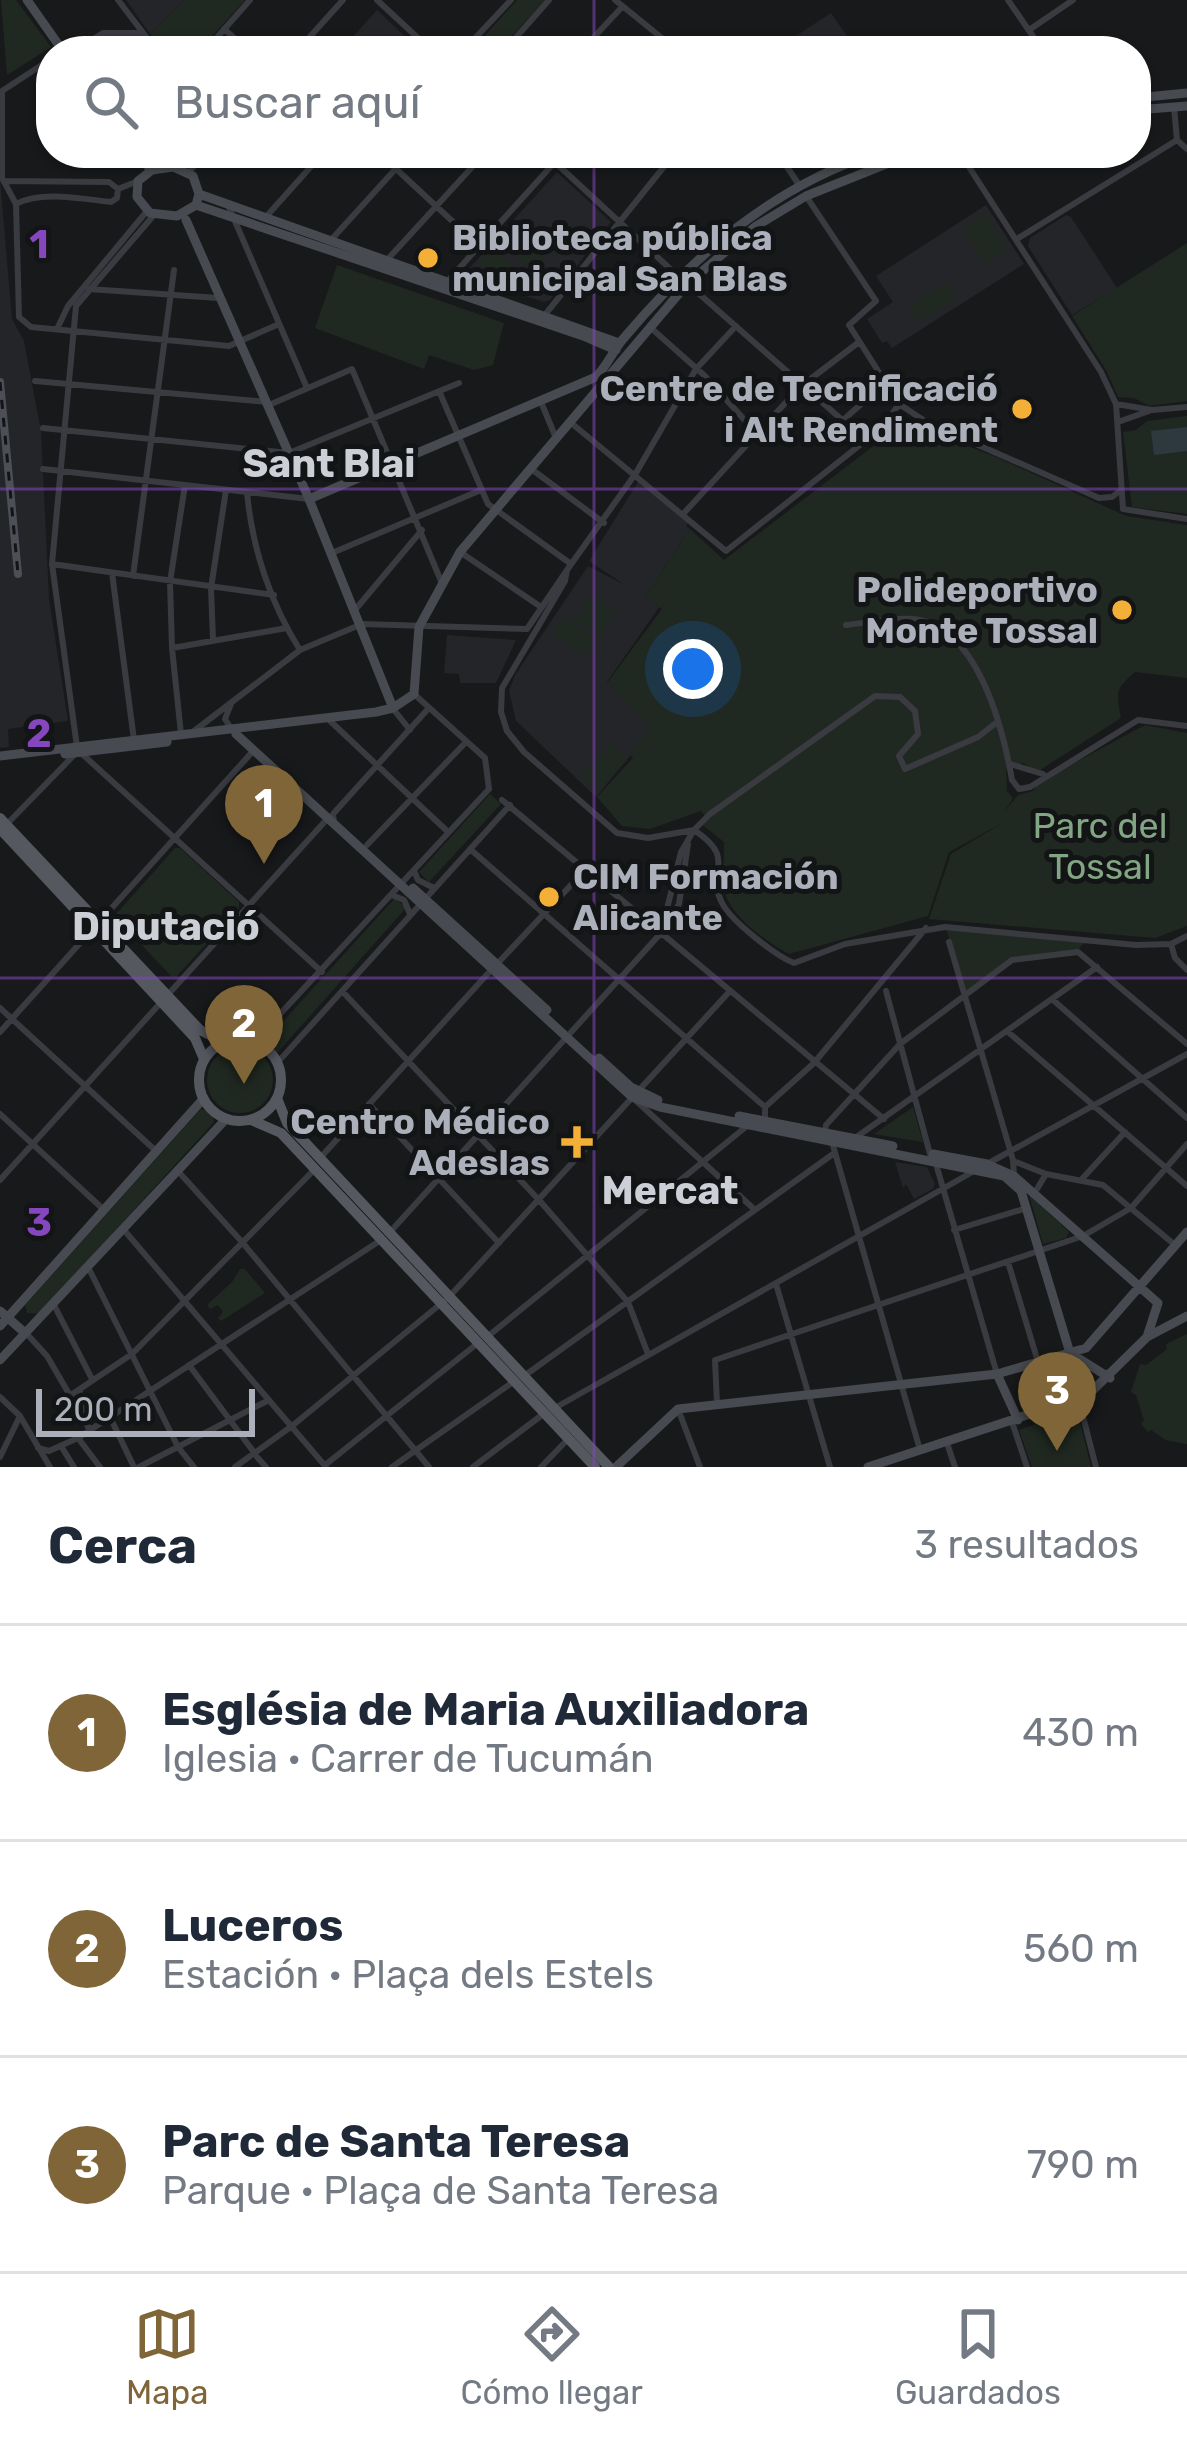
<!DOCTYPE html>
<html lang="es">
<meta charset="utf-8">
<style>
body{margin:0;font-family:Rubik,sans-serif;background:#f2f2f3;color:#1f2937}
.scale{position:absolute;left:36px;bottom:30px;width:219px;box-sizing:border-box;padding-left:12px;border:6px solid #abb0bb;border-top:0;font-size:33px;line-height:42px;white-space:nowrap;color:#abb0bb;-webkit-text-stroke:9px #131416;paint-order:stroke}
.you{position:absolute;left:693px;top:669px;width:42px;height:42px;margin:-30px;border:9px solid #fff;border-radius:50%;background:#1a73e8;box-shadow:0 0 0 18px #1a73e833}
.badge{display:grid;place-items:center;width:78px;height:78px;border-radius:50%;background:#7f6537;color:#fff;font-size:39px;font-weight:700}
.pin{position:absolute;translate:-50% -99px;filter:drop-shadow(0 3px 6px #0008)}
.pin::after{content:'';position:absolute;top:63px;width:42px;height:36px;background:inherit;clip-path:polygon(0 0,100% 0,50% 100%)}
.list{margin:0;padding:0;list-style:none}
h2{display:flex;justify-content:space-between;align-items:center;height:156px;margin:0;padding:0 48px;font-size:51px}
h2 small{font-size:39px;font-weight:400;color:#747a83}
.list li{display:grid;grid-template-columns:78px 1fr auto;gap:36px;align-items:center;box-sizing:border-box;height:216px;padding:0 48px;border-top:3px solid #e0e1e3}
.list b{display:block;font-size:45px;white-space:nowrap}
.list p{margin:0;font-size:39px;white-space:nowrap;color:#747a83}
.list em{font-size:39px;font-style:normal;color:#747a83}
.icon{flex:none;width:66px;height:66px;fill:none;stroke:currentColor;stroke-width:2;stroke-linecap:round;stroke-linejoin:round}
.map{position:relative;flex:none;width:1187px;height:1467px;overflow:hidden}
.search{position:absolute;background:#fff;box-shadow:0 3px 9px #0004;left:36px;right:36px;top:36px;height:132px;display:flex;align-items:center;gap:30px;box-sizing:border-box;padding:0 42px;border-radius:48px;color:#747a83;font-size:45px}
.sheet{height:804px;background:#fff}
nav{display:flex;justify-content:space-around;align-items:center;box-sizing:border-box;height:168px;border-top:3px solid #e0e1e3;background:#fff;font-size:33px;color:#747a83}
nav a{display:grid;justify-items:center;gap:6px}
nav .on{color:#7f6537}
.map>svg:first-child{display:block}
.built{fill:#242528}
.green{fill:#202921}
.water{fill:#2e383f}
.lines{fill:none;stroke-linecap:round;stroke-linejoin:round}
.street{stroke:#393b40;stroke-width:6}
.secondary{stroke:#474a50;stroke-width:9}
.primary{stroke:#55585f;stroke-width:10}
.rail-casing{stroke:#4c4f55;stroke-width:8}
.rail{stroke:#131416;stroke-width:3;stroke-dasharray:9;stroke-linecap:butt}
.grid{fill:none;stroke:#8546be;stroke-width:3;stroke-opacity:0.55}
.poi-dot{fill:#f4af37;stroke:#131416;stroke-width:4.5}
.labels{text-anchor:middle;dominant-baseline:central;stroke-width:10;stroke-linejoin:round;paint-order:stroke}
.poi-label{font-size:36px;font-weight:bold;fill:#abb0bb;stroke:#131416;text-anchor:end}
.park-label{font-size:36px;fill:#82a683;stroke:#131416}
.neighbourhood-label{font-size:39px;font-weight:bold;fill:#cccfd6;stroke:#131416}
.grid-label{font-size:39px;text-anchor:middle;font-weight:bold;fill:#8546be;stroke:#131416;stroke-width:10;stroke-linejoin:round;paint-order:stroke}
</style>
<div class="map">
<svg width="1187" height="1467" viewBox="0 0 1187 1467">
<rect width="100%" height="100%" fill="#18191b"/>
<path class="built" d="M126,0H185L150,34Z
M377,10L413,44L406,51H340Z
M831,13L857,51H773Z
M557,172L611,222L550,300L544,302L469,277L467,271Z
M0,179L12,319L24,341L41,431L49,599L68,721L8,729L9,747L0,748Z
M986,205L1024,264L892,348L887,341L882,343L867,319L893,302L876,276Z
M1066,215L1071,217L1117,288L1072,315L1028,246L1030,238Z
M638,482L689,522L686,526L690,529L645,597L660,606L607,682L654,727L596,797L516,721L509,691L515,675L588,566L625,585L589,561Z
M447,635L516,640L496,683H460L459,674L444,673Z
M895,1162L927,1167L935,1184L933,1189L914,1199L906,1184L903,1188Z"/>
<path class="green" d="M1,0H16L51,47L7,75Z
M185,0H245L199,51H162L150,34Z
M517,0H545L498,51H471Z
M984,213L1007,248L985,263L962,228Z
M545,226L561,238L533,272L518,259Z
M1187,243V401L1150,406L1134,398L1118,397L1106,370L1072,316Z
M491,247L521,272L509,287L478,262Z
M337,265L504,323L493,365L474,370L429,355L424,369L315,328Z
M946,282L957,299L919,323L909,306Z
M1187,416V514L1132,507L1123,432L1136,430L1147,421Z
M905,422L996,457L1126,516L1187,525V678L1135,672C1115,690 1116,690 1121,718L1037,772L1023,763L1006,769L1007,791L1013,798L1004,812L1018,795L1033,791L1039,782L1145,725L1187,733V926L1155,938L929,919L951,854L1004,822L949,852L928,916L789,954C767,942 731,917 725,892C721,878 725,857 724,842L700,823L706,817L701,811L650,829L622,826L597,797L633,758L630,754L653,727L607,683L662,609L645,597L690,529L724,560Z
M591,596L615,611L599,637L575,621Z
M563,617L598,639L587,656L552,634Z
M611,744L627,760L596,792L580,775Z
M490,794L501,804L429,882L419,872Z
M175,848H180L239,902V908L176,977L171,976L117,919V913Z
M395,898L406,908L277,1053L266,1040Z
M946,927L1089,938L1073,955L1012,960L964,994Z
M207 1080a33 33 0 1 1 66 0a33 33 0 1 1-66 0Z
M913,1107L923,1142L874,1134Z
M201,1109L211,1112L214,1122L39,1314L27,1313L25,1305Z
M1029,1195L1069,1232L1066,1238L1043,1244Z
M240,1269H245L265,1293L221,1321L218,1318L223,1312L218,1305L210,1309L207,1305L232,1282Z
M1187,1334V1444H1185L1166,1440L1151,1430L1148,1432L1141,1424L1144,1420L1136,1395L1131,1392L1140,1364L1146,1365L1167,1349L1166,1344Z
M1077,1410L1091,1467H1032L1019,1430Z"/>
<path class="water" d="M1187,427V451L1154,455L1151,431Z"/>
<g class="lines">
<path class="street" d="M118,0L157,51
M377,0L432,51
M615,0L678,51
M1008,0L1043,51
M224,29L249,51
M1029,30L1073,0
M74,51L103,33H141
M205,51L250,0
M297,51L343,0
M463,51L511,0
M504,51L549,0
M581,51L622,7
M51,59L2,91V178L16,204L19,317L31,327L229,346L279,324
M1174,107L1177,140L1187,149
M379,153L479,246
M545,153L679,277
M778,153L799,185
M960,153L1101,372L1116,404L1123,509L1187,519
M189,172L206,153
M4,181L109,182L118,189L138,181
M806,196L876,301L849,325L899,404L928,423L1099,498L1112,497L1121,490
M16,204C41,190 83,199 111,202L117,198L118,189
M228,205L307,388
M265,218L323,153
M1017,239L1177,140
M331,240L410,153
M387,260L485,153
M445,284L563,153
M689,285L866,441
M89,289L218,298
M544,316L675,153
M651,328L705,376L750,426
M57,329L68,306L147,211
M35,381L267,402
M439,391L488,504L571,564
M541,402L556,438
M1116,404L1152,410L1187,407
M269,405L352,369L441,581
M842,421L886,382
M570,422L726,551L884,426L899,404
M1118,422L1149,411
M43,428L289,453L459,383
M530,468L604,523
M43,469L309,499
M247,492C252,547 270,603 300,650
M684,513L800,387L859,342
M460,552L541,607
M332,553L481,490
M52,564L274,595
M112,573L134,740
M133,576L174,270
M355,610L422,530
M846,625C868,623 892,617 913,619C978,625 1003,729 1012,780
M213,640L211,588L226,490
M172,648L287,628
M414,694L485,758L489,789
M231,704L225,719L232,730
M394,710L410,730
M327,718L447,831
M194,731L300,650L362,624L527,629L567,570
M181,734L172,648L170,582L185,485
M81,753L322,972
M1010,764L1043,774
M1012,780L1019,789L1030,787
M1030,787L1138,720L1187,726
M502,800L884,1119
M334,823L333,814L428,709
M6,825L76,753L77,747L52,564L76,306L154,215
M694,830L648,838L617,833L524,752L507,731L501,712L502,688L565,581L567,570L636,473L696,369L736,326
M694,830C739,860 705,870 722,903C731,921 776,956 794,963L845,944L945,927L1136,945L1171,944L1187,936
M367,845L466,742
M470,849L765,1107
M414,871L418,880L432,887
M392,895L404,900L410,914
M667,923L679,904L688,844
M949,942L1013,1160L1014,1176
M1171,944L1175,958L1187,970
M497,964L586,869
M342,991L539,1200L628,1302L648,1354
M886,991L930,1154
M1052,999L1187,1118
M0,1008L156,1151
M1007,1031L1187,1186
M0,1032L254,750
M255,1041L489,789
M278,1062L510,805
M633,1098L754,1209
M369,1104L499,1243
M0,1114L103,1209
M765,1121V1107L814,1063L926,928
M825,1132L826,1125L900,1044L1012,960L1078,952L1187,1044
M855,1138L1097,967
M832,1142L920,1450
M321,1157L492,969
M1016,1162L1046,1174
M936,1164L997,1374
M987,1164L1187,1054
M177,1170L242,1242L429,1467
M0,1180L328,818
M1081,1180L1125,1132
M1034,1194L1046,1174L1103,1185L1175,1245
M124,1230L326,1467
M954,1230L1027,1208
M391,1231L661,933L681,852L694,830L710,814L875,696L900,697L915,711L918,734L899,756L905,769L978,737L997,722
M1008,1262L1038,1362
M89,1269L178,1447L194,1467
M776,1284L830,1467
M54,1305L92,1379
M26,1333L47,1356L90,1430
M487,1337L747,1126
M189,1365L253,1451
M524,1376L833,1154
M80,1390L82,1408L92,1417L105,1421
M71,1395L132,1354L316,1168
M0,1397L20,1416L50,1467
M1079,1401L1096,1467
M717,1404L715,1360L1083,1236L1131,1208L1187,1144
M553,1409L976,1170
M678,1409L700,1467
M110,1417L134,1467
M1012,1422L1027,1467
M78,1438L100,1467
M947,1443L955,1467
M61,1446L74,1467
M38,1448L49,1451L78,1438L381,1240
M0,1457L20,1416
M257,1457L266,1467
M325,1465L478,1343
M139,1467L269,1400
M235,1467L292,1426L449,1297L730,991
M392,1467L513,1382
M473,1467L542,1415
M541,1467L569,1438"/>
<path class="secondary" d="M27,0L63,51
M1136,98L1187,93
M1136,110L1187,106
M134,153L152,170
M173,167L193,176L199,194L196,205L177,216L150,213L137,197L138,181L152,170Z
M199,194L619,343
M196,205L586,337L616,350
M186,220L309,499L393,708
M309,499L596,377C607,366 613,351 623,339C693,256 772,187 876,153
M236,734L632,1097L660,1107L1004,1176L1021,1191L1070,1353L1110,1378
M65,754L167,742
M0,756L376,712L393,708L414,694L419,627L460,552L687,284L756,226L806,196L914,153
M413,888L547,1010
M599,1058L631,1087L658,1100
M739,1116L893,1146
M933,1154L987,1164L1014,1176L1158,1303
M0,1311L25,1333
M0,1326L204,1098
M1147,1337L1187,1316
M1054,1358L1073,1375L1078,1400
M0,1360L226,1119
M997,1374L1018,1420
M616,1467L678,1409L997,1374L1086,1348L1187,1232
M868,1467L1088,1395L1147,1337L1158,1303"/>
<path class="primary" d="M0,818L200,1030L224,1042
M0,829L195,1038L204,1059
M199 1080a41 41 0 1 1 82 0a41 41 0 1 1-82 0Z
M277,1098L287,1123L609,1467
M251,1120L281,1133L595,1467"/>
<g class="rail-casing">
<path id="rail" d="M0,382L18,574"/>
</g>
<use href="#rail" class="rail"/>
</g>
<path class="grid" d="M594,0V51M594,153V1467M0,489H1187M0,978H1187"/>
<g class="poi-dot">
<circle cx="428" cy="258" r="12"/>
<circle cx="1022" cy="409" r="12"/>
<circle cx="1122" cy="610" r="12"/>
<circle cx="549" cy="897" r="12"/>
<path d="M571 1124h12v12h12v12h-12v12h-12v-12h-12v-12h12z"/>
</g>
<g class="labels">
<g class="poi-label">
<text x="452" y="237" text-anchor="start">Biblioteca pública<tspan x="452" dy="41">municipal San Blas</tspan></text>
<text x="998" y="388">Centre de Tecnificació<tspan x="998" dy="41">i Alt Rendiment</tspan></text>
<text x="1098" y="589">Polideportivo<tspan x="1098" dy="41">Monte Tossal</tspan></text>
<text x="573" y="876" text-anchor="start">CIM Formación<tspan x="573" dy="41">Alicante</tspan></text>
<text x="550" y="1121">Centro Médico<tspan x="550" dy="41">Adeslas</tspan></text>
</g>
<g class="park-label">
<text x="1100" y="825">Parc del<tspan x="1100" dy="41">Tossal</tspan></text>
</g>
<g class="neighbourhood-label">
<text x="329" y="464">Sant Blai</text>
<text x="166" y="927">Diputació</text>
<text x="670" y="1191">Mercat</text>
</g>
</g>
<g class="grid-label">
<text x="39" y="258">1</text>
<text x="39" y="747">2</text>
<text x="39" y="1236">3</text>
</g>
</svg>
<div class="scale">200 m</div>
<div class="you"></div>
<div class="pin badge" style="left:264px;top:864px">1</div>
<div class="pin badge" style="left:244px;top:1084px">2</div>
<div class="pin badge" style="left:1057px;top:1451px">3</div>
<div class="search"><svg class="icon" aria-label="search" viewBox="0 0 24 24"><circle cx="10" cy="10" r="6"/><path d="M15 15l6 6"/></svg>Buscar aquí</div>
</div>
<section class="sheet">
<h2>Cerca<small>3 resultados</small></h2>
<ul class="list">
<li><span class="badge">1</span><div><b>Església de Maria Auxiliadora</b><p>Iglesia · Carrer de Tucumán</p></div><em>430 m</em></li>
<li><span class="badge">2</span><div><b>Luceros</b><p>Estación · Plaça dels Estels</p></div><em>560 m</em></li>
<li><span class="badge">3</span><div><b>Parc de Santa Teresa</b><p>Parque · Plaça de Santa Teresa</p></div><em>790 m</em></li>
</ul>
</section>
<nav>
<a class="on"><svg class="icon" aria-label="map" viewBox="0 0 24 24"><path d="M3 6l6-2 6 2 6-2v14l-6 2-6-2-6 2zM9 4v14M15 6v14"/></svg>Mapa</a>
<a><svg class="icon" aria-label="directions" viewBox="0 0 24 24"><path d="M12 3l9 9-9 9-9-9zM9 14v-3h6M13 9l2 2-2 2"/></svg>Cómo llegar</a>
<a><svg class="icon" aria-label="saved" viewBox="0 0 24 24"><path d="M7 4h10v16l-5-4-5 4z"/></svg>Guardados</a>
</nav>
